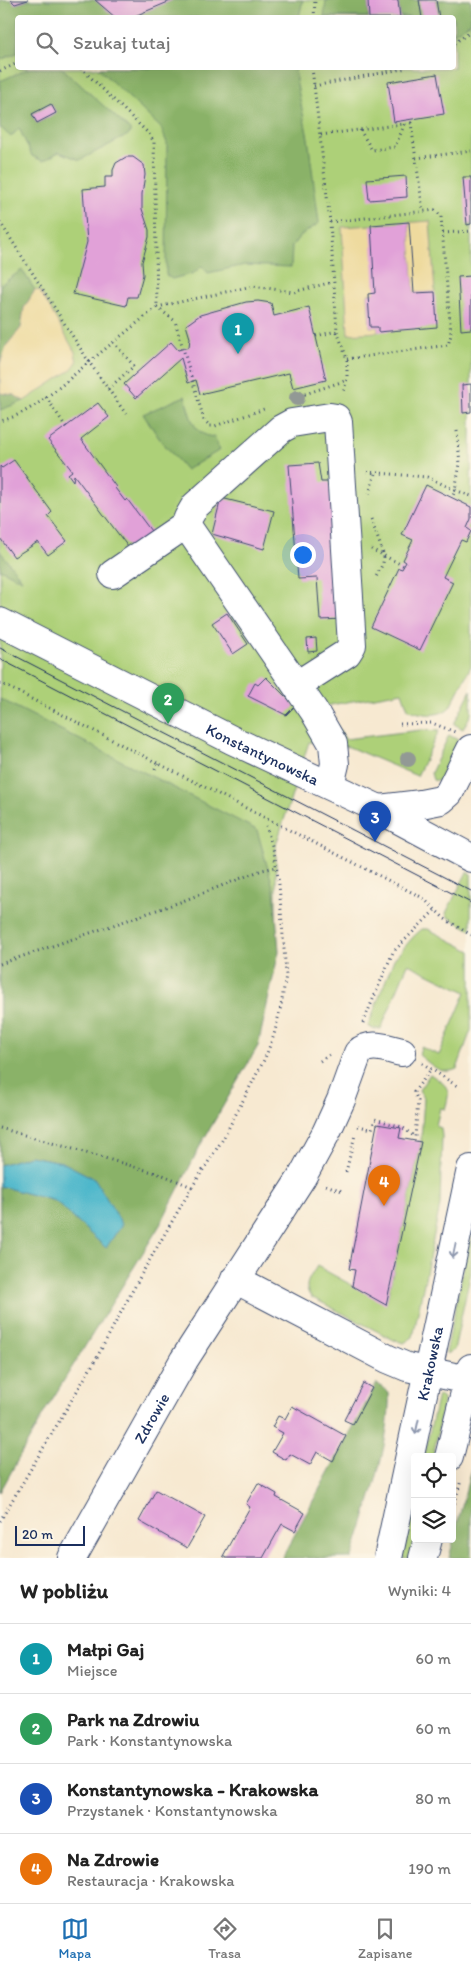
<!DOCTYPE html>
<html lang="pl">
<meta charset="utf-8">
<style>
body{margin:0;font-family:Itim,sans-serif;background:#f6f6f6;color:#222}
.controls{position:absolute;right:15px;bottom:15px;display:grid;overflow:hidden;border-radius:5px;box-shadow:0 5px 20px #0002}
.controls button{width:45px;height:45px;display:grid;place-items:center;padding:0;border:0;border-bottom:1px solid #e0e0e0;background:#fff;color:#222;font:25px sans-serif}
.scale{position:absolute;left:15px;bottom:12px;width:70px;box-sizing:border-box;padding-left:5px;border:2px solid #1b2f5e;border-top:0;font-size:14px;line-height:18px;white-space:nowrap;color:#1b2f5e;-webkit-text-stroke:4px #fcf5e5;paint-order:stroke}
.you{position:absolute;left:302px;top:554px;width:18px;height:18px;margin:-12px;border:4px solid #fff;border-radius:50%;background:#1a73e8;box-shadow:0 0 0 8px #1a73e833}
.badge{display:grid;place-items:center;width:32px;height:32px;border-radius:50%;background:#1f6fb2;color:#fff;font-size:16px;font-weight:700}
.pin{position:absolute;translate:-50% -41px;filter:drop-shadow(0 1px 2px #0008)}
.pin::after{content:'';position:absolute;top:26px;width:18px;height:15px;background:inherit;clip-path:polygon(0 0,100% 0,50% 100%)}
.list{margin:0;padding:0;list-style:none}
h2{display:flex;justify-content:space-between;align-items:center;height:65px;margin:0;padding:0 20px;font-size:21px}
h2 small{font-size:16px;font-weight:400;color:#767676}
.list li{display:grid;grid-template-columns:32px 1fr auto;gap:15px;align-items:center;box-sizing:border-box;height:70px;padding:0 20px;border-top:1px solid #e0e0e0}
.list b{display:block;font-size:19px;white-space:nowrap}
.list p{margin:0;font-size:16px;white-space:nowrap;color:#767676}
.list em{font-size:16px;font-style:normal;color:#767676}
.icon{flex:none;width:28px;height:28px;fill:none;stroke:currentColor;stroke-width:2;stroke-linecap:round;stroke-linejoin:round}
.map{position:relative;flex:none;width:471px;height:1558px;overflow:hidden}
.search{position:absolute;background:#fff;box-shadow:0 5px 20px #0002;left:15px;right:15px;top:15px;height:55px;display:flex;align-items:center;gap:12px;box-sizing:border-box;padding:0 18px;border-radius:5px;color:#767676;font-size:19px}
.sheet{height:345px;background:#fff}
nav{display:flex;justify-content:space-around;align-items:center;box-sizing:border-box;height:70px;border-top:1px solid #e0e0e0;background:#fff;font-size:14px;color:#767676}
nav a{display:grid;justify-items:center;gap:2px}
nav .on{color:#1f6fb2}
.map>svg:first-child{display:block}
.green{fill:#add078;stroke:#64806b;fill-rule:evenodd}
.forest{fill:#8ab268;stroke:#527063;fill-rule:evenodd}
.sand{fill:#eeda9e;stroke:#84847e}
.water{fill:#4eb7cb;stroke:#347394}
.building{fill:#e1a1d8}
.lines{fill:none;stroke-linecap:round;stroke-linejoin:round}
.minor-casing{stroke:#3c4b6f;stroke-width:30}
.major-casing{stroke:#3c4b6f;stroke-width:30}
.path{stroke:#3c4b6f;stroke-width:3;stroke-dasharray:1 4;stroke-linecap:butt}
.minor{stroke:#fff;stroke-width:28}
.major{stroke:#fff;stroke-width:28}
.tram{stroke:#1b2f5e;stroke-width:1}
.tree{fill:#929995}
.oneway{stroke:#8d97ae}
.labels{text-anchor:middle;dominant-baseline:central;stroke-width:4;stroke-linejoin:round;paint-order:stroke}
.street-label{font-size:16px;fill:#1b2f5e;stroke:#fcf5e5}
</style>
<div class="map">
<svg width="471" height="1558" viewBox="0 0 471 1558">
<rect width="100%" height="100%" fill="#fcf5e5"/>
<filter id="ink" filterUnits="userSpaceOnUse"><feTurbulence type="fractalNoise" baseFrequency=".02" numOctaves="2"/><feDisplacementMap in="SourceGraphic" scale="10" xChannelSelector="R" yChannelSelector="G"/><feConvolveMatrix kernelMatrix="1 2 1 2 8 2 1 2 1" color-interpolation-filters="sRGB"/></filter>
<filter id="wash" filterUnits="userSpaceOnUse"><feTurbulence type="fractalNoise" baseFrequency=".0096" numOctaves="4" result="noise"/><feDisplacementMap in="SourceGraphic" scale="20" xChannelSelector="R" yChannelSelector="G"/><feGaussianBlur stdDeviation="1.12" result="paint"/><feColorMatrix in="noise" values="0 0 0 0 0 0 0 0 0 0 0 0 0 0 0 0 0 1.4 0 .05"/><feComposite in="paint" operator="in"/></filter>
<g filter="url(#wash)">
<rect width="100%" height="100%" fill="#f7e9d1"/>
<path class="green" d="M0,0H471V666L450,707C439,718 421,715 408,709L402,692L325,706L345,739L421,730L439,731L417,776L349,747L309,742L276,845V956L0,1466ZM18,18H454V68H18Z
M471,690V714L463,729L454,724Z
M449,735L458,740L441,776L448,778L445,783L433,780L431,773Z
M467,872L471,874V930L448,917L446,913Z
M422,929H428L471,951V1030L457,1069C440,1076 432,1065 419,1055L421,1047L439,1055L466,992L408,964L381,1029H373L368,1026L394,959L414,936Z
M430,1074C447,1086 452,1087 445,1109L440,1108L436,1126L441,1128L442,1136L440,1205L413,1337L404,1343L394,1340L311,1297C302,1285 310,1278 317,1266L386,1304L421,1142L424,1098L419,1090Z
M471,1231V1272L454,1350L447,1354L446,1353L448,1343Z
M438,1395L443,1399V1403L433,1457H424Z
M415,1502V1538L410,1558H402Z"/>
<path class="forest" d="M0,0H11L15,4L30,0H95L116,17L18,18L17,53L0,60Z
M173,0H303L299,17L130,18Z
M326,0H368L369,17H324Z
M398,0H471V22L454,33V18L400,17Z
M30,68H62L130,130V134L80,160L59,152L43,161L32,156L19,128L11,137L0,127V81ZM51,104L56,113L37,123L32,114Z
M98,68H295L296,80L308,138L319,223L300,236L292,246L291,267L245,265L208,273L202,266L194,273L172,279L166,275L167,143L161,128Z
M22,270L35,290L24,308L21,328L6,346L0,364V285Z
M0,393L14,395L24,401L0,410Z
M185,396C190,414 192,435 214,437L220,450L186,470L159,438L143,414Z
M0,551L22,580L0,569Z
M0,699L257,830L274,890L279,951L258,1046L201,1144L160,1225L45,1411L0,1492V1186L55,1201L105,1247L95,1179L62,1162L30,1156L0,1165Z
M377,1383L389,1393C391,1446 367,1507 352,1558H282Z
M471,1469V1558H449Z"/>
<path class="sand" d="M430,221L435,292L414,293L409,222L375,293L368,294L370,327H378V332L348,334L342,227Z
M35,290L40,291L75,352L77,362L71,370L24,401L14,395L0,393V364L6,346L21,328L24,308Z"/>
<path class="water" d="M30,1156L62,1162L95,1179L122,1224L106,1248L55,1201L0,1186V1165Z"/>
<g id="blocks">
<path class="building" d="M11,0H28L15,4Z
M95,0H173L130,18H116Z
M368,0H398L400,18H369Z
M419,0H436L439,18H422Z
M437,74L444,114L394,122L388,82Z
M51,104L56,113L37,123L32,114Z
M126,157H133L144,165L145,175L142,194V209L149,230V237L142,262L143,275L137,297H128L126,306L73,294L87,242L83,189L105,187V177H113V170L116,163Z
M406,176L407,197L369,200L367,179Z
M463,177H471V224L467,225Z
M409,222L414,293L435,292L437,327L378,332V327H370L368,294L375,293L371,225Z
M471,276V329L461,330L458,277Z
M258,301L271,303L274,316L309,307L326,380L293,388L289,373L200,394L196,380L188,383L181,358L136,398L124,384L171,342L178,350L189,347L190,338L186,325L200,315L246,302Z
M471,384V412L463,413L462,385Z
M98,403L109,417L81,439L116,487L115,488L125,501L127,499L154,535L131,551L74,475L73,481L68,474L72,471L70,468L48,440Z
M14,460L52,512L48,516L67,541L48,555L38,542L14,557L0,538V466L2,468Z
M318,463L321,482H330L344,619L320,620L317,578L298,579L289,465Z
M426,485L471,507V519L467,528L471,531L466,542L461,540L443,577L453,582L420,650L371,627L399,568L402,569L406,562L403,560L413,540L402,535Z
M221,498L274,511L264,549L212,534Z
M227,613L248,644L233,654L212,623Z
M316,638L317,651L308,652L307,639Z
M266,677L295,706L286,715L248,696L255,683L258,685Z
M377,1124L401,1128L399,1138L421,1142L386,1305L352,1286L355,1270L349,1269Z
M363,1383L372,1388L353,1424L344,1420Z
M292,1406L346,1436L333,1461L317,1452L310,1465L290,1454L286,1460L272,1452L283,1433L272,1427L278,1416L285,1419Z
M258,1483L277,1494L276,1497L305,1513L295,1531L282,1524L263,1558H226L223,1556L250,1507L246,1504Z
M156,1490L205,1517L187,1548L139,1521Z"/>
</g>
</g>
<g filter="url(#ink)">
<use href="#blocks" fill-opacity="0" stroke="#3c4b6f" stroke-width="1"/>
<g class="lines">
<g class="minor-casing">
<g id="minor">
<path d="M187,526L188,518L195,506L281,429L292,423L330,417L336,418L338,422L352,645L347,653L297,685"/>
<path d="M113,574L182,527L187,526L314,711L333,744L335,764L330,785"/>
<path d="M379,809L421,804L441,800L449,793L471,749"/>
<path d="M235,1279L388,1359L407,1367L468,1380"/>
<path id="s1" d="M72,1558L184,1360L302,1177L326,1133L341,1100L358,1053C370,1041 387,1049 402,1052"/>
</g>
</g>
<g class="major-casing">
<g id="major">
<path id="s2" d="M0,622L232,740L379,809L471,858"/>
<path d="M449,1457L471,1368"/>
<path id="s3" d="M388,1558L471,1169"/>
<path d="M423,1558L428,1539"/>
</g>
</g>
<path class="path" d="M314,18L315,0
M454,43L471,32
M81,68L149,134L154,142L157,307L89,362L126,414
M312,68L330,222L337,331L347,359V379L343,393
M0,71L18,63
M314,86L407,68
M360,130L372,150L395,147L405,123
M321,135L411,123L423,211
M416,158L471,151
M0,222L89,362C64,383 32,414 0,421
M330,222L435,210L441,216L451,335L448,345L347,359
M443,233L471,231
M157,307L175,321L204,420L210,426H215L264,409
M157,307L253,286L293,292L333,282
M316,336L337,331
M108,389L134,366L114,343
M291,396L301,392L305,394L347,380
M46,397L66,427
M457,431L460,464L455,490L471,496
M367,472L427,477L455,490L452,498
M369,494L375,473
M371,519L384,556L383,563L375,579
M371,549L404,566
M0,683L423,898L445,919L471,935
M400,724L432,723L455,732
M155,769L159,760
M0,964L180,902L262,870L277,867
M363,1023L393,952L435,910
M320,1061L329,1055
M422,1063L457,1086
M358,1126L372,1129L375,1119L402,1127L415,1137L418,1101L414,1092L431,1069
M0,1128L163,1175L192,1187
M346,1172L355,1135
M326,1185L342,1191
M452,1513L461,1480
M0,1521L96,1359L141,1275L192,1187L223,1139L265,1058L274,1035L281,1006L286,975L279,884L274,852L266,826"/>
<use href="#minor" class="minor"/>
<use href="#major" class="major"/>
<path class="tram" d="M0,648L471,891
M0,659L471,903"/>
</g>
<g class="tree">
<circle cx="297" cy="398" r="8"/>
<circle cx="408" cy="759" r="8"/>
</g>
<defs><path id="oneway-shaft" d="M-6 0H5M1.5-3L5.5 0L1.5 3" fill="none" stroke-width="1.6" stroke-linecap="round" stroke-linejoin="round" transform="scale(1.25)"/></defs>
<g class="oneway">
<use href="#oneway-shaft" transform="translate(454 1251) rotate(102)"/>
<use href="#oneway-shaft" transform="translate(417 1427) rotate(102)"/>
</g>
</g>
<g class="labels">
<g class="street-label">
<text stroke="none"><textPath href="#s2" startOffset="294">Konstantynowska</textPath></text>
<text stroke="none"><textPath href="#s3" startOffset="199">Krakowska</textPath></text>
<text stroke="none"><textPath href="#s1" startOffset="161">Zdrowie</textPath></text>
</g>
</g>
</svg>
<div class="controls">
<button><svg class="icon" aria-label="locate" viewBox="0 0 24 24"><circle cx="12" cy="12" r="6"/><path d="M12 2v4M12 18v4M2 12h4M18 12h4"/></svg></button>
<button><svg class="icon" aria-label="layers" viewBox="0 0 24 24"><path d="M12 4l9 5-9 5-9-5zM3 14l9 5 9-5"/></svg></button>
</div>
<div class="scale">20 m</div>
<div class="you"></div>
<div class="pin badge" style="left:238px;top:354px;background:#0f9aa8">1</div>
<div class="pin badge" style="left:168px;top:724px;background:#2e9e5b">2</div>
<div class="pin badge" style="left:375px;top:842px;background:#1a4fb4">3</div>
<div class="pin badge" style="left:384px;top:1206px;background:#e8710a">4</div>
<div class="search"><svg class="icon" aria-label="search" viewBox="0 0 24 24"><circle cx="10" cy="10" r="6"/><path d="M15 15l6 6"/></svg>Szukaj tutaj</div>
</div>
<section class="sheet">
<h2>W pobliżu<small>Wyniki: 4</small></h2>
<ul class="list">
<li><span class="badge" style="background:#0f9aa8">1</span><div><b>Małpi Gaj</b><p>Miejsce</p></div><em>60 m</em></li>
<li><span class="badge" style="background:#2e9e5b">2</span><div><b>Park na Zdrowiu</b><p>Park · Konstantynowska</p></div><em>60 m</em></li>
<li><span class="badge" style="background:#1a4fb4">3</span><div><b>Konstantynowska - Krakowska</b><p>Przystanek · Konstantynowska</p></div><em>80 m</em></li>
<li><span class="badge" style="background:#e8710a">4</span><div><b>Na Zdrowie</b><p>Restauracja · Krakowska</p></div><em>190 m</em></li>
</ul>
</section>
<nav>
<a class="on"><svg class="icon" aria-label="map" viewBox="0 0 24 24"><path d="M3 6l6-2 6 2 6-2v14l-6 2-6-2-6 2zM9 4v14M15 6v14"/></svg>Mapa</a>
<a><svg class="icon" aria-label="directions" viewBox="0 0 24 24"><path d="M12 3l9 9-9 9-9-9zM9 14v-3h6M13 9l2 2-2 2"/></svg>Trasa</a>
<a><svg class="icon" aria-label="saved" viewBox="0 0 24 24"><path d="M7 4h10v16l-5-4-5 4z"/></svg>Zapisane</a>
</nav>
